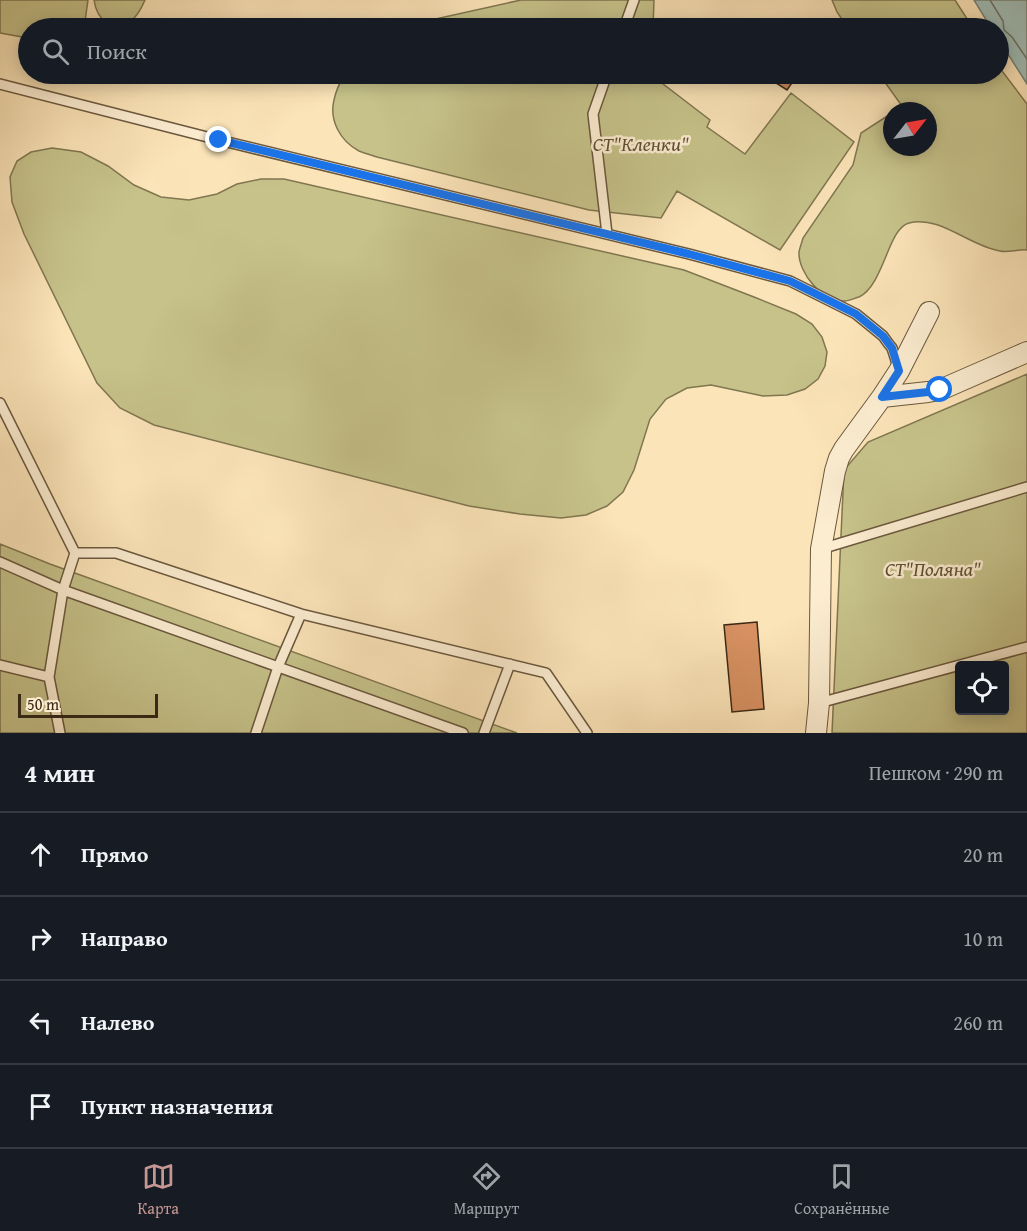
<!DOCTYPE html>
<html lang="ru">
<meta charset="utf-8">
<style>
body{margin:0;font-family:"Gentium Book Plus",serif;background:#20242c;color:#f1f3f6}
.controls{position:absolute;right:18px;bottom:18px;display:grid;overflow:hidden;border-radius:6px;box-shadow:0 3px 15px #0003}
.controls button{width:54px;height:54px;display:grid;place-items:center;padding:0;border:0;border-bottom:2px solid #363941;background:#171b24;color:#f1f3f6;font:30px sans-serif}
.compass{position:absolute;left:883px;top:102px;width:54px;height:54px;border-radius:50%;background:#171b24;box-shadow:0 3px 15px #0003;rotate:59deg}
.scale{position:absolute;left:18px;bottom:15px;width:140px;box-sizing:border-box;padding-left:6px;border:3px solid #3b2916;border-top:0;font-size:16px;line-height:21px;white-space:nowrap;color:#3b2916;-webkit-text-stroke:4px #fcedd1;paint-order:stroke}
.stop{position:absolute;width:18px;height:18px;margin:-14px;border:4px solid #1a73e8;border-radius:50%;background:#fff}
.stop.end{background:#1a73e8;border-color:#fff;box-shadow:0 2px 6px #0008}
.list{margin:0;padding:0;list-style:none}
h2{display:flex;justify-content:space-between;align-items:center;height:78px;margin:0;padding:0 24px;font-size:26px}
h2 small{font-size:20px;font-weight:400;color:#9ea1a6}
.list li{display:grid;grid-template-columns:39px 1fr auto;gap:18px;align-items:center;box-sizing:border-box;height:84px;padding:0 24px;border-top:2px solid #363941}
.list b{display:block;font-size:22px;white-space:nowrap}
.list em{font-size:20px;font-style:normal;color:#9ea1a6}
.icon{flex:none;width:33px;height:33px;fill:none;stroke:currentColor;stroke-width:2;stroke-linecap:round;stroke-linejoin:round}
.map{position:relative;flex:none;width:1027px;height:733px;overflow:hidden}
.search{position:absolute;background:#171b24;box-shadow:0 3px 15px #0003;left:18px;right:18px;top:18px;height:66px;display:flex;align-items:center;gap:15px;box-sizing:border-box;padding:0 21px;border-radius:33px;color:#9ea1a6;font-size:22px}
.sheet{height:414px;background:#171b24}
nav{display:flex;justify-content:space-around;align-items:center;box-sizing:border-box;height:84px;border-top:2px solid #363941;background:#171b24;font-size:16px;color:#9ea1a6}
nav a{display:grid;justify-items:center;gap:3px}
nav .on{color:#c59692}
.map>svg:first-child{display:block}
.green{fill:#c6c28a;stroke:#807650;stroke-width:1.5;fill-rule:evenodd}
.water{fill:#a0bdb6;stroke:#788276;stroke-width:1.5}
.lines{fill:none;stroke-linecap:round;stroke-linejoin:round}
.shore{stroke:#6e7366;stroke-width:1.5}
.building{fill:#d69061;stroke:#3b2916;stroke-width:1.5}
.service-casing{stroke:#6b583e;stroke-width:12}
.minor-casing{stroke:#6b583e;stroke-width:22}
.service{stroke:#fcedd1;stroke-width:9}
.minor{stroke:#fcedd1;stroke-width:20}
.route{stroke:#1a73e8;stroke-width:8}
.labels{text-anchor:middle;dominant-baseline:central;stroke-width:5;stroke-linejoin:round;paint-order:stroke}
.park-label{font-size:20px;font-style:italic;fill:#5e4f33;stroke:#fcedd1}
</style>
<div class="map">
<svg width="1027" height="733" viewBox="0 0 1027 733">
<rect width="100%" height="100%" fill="#fbe4b8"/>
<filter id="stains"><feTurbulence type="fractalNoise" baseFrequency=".00333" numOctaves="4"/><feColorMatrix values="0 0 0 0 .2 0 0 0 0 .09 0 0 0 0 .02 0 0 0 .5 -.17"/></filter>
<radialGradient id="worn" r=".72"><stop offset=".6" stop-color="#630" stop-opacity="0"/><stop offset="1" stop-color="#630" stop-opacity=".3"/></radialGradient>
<path class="green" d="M0,0H88L84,28H28V38L0,33Z
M94,0H145C142,7 138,15 132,20C112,34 97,20 94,0Z
M521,0H654L653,28H371C386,20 397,20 413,24Z
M832,0H955L973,28H848L837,12Z
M999,67L1027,104V250C1018,249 1008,253 1000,251C969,246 940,215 909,223C888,228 884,285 859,297C855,298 849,301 845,301C823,303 798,273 799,252C800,247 802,242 803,238L853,165L861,133L892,113V147H928V111H894L902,106L879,74H998Z
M345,74H650L710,120L707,127L745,154L791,93L854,142L780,250L677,191L661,218L589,210L377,157C371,155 364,153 359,151C340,141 329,120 334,100C336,90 340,82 345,74Z
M52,148L81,152L108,166L134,185L161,197L189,200L217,194L237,184L261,179H284L684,270L754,297L796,314L812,324L822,337L827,352L825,366L818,379L805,389L787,395L763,396L711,385L687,388L666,399L650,419L634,470L623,492L607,506L586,515L561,518L520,514L469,506L154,425L120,408L97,383L24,234L12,202L10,177L17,161L31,152Z
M1027,374V733H832L844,470L868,442ZM960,666H1004V710H960Z
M0,544L50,564L517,733H0Z"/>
<path class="water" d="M974,0H1027V84L999,40L998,28H991Z"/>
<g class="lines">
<path class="shore" d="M990,0L1003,21L1004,30L1012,37L1027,59"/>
</g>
<path class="building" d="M762,74H798L787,90Z
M757,622L764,709L732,712L724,625Z"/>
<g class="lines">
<g class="service-casing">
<path id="service" d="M624,28L634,0
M607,74L593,114L607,234
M0,84L219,140L689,254L790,281L856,314L883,336L888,343L892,348L899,370
M0,403L75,553
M821,549L1027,487
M0,562L63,590L75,553H116L301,614L546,673L587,733
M0,665L49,677
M819,703L1027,647
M60,733L49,677L63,590L463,733
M256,733L278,667L301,614
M484,733L510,664"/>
</g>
<g class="minor-casing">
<path id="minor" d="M882,397L899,371L929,312
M816,733L819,703L821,549L835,471L839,458L844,449L882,397L928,392L940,390L1027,352"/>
</g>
<use href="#service" class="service"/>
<use href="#minor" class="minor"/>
</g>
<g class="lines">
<path class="route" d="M219,140L689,254L790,281L856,314L883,336L892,348L899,371L882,397L928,392L940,390"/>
</g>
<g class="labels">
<g class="park-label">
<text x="641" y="143">СТ"Кленки"</text>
<text x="933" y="568">СТ"Поляна"</text>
</g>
</g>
<rect width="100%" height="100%" filter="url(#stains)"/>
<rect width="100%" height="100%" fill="url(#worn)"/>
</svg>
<div class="controls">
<button><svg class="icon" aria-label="locate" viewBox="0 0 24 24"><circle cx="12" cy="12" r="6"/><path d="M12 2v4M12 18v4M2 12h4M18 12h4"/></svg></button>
</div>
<svg class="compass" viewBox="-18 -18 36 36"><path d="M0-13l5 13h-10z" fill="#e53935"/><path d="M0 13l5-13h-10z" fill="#9ea1a6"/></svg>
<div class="scale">50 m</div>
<div class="stop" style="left:940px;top:390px"></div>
<div class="stop end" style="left:219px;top:140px"></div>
<div class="search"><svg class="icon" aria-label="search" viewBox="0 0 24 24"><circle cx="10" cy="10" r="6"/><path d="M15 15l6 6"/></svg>Поиск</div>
</div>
<section class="sheet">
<h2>4 мин<small>Пешком · 290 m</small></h2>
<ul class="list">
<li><svg class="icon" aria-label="ahead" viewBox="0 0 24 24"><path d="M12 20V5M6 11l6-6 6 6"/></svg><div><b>Прямо</b></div><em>20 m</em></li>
<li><svg class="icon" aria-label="right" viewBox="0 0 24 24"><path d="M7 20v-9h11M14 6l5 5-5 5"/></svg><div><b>Направо</b></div><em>10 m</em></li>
<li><svg class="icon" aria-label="left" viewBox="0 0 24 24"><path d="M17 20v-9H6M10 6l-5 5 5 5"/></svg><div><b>Налево</b></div><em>260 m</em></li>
<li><svg class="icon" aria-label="arrive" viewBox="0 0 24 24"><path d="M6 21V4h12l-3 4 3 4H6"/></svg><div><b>Пункт назначения</b></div></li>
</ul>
</section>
<nav>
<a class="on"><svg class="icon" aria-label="map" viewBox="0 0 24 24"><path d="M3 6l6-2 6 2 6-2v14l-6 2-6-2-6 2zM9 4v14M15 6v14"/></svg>Карта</a>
<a><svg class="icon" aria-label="directions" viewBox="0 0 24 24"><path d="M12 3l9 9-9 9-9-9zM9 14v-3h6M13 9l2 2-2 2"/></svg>Маршрут</a>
<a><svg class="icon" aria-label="saved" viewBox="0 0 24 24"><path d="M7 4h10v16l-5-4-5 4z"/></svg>Сохранённые</a>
</nav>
